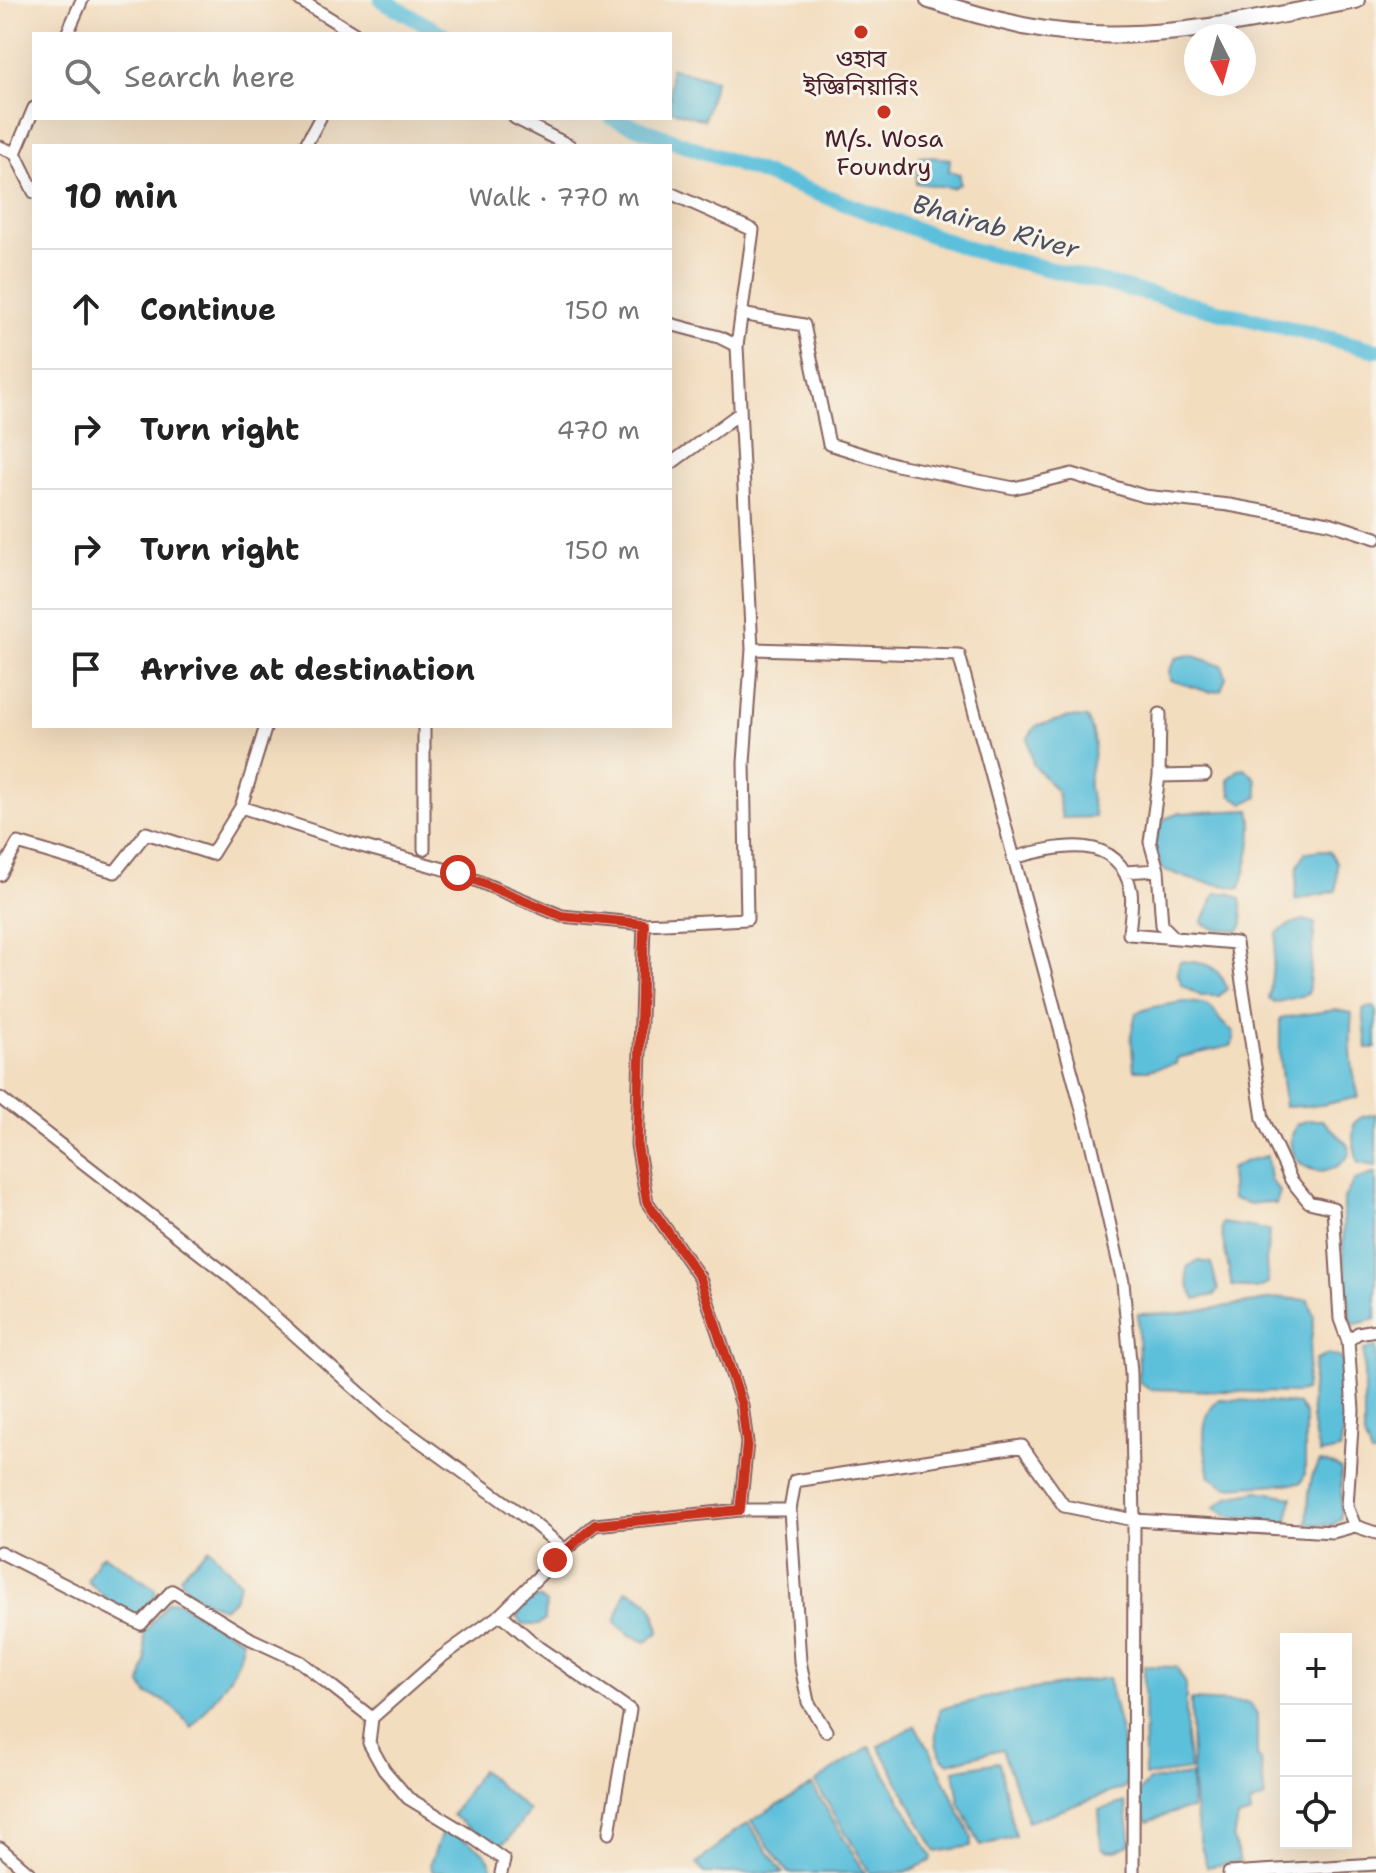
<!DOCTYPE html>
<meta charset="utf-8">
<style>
body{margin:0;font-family:"Shantell Sans","Noto Sans Bengali",sans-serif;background:#f2f2f2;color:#222}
.controls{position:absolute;right:24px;bottom:24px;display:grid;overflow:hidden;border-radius:0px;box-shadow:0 8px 32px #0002}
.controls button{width:72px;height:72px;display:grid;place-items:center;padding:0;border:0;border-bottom:2px solid #e0e0e0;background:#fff;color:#222;font:40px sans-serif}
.compass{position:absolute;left:1184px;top:24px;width:72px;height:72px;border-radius:50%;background:#fff;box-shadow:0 8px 32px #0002;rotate:174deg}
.stop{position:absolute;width:24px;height:24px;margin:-18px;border:6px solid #c8321e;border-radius:50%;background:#fff}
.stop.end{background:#c8321e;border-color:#fff;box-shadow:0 2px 8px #0008}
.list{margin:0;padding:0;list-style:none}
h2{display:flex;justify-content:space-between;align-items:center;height:104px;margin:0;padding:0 32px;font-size:34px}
h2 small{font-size:26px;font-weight:400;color:#767676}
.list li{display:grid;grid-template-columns:52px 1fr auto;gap:24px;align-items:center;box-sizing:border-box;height:120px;padding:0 32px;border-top:2px solid #e0e0e0}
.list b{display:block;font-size:30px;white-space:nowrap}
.list em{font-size:26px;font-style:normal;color:#767676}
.icon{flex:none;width:44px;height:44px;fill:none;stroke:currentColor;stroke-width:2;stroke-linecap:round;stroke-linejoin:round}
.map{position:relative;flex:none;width:1376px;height:1873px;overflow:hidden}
.search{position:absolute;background:#fff;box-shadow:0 8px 32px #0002;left:32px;top:32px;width:640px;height:88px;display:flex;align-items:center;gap:20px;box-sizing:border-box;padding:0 28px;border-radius:0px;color:#767676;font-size:30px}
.panel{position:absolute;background:#fff;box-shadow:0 8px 32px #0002;left:32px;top:144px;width:640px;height:584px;border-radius:0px}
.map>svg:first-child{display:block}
.water{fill:#5dc0db;stroke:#547083;stroke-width:2}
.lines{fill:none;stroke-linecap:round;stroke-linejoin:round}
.river{stroke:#5dc0db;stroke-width:16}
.minor-casing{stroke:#85625f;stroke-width:15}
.highway-casing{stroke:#85625f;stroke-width:20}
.minor{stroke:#fff;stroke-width:11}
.highway{stroke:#fff;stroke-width:16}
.route{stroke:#c8321e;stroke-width:10}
.poi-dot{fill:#c8321e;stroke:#f7f3e8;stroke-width:3}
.labels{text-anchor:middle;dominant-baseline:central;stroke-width:6;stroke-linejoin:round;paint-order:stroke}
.poi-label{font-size:24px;fill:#4a1f2b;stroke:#f7f3e8}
.water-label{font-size:26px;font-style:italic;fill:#504f60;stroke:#f7f3e8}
</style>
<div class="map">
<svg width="1376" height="1873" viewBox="0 0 1376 1873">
<rect width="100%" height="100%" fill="#f7f3e8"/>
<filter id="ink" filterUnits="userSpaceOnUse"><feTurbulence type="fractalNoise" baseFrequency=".0125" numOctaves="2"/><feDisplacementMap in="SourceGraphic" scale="16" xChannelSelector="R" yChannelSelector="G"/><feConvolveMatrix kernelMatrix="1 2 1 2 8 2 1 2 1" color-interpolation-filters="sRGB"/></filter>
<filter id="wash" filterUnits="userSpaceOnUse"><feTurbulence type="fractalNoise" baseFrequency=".006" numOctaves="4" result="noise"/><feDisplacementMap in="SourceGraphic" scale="32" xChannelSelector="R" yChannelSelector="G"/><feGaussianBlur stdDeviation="1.8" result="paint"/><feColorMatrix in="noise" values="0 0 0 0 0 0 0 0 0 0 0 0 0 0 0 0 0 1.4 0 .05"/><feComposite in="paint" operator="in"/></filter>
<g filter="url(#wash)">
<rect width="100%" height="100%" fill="#f3ddbf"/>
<path class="water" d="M670,68L715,80L704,120L670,110Z
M919,156L950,159L949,171L960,174V184L952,188L916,183Z
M1190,655L1222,665L1226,677L1221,690L1209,692L1170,680L1169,671L1176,658Z
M1069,717L1087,718C1100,744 1093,753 1089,779C1087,790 1093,805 1095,817L1062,818L1057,792L1033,764L1028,738L1036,726Z
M1245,768L1256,779L1258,797L1244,803L1232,796L1228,780L1239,769Z
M1250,810C1256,830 1247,868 1240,888L1193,880L1162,869L1153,843L1164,819L1180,813Z
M1319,850L1330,852L1337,863L1336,891L1295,900L1297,868L1305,853Z
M1216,893H1230L1241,899L1243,924L1239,930L1215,929L1202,923Z
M1304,920L1315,923L1308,994L1275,1003L1269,999L1277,933L1291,924Z
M1180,961C1203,962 1219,964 1227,989L1219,996H1201L1182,985L1177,972Z
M1184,1002C1227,1004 1206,1015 1233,1031L1234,1039L1231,1046L1177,1058L1176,1064L1148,1070H1134L1131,1035L1136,1013L1153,1007Z
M1374,1007L1376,1009V1048H1367L1363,1009Z
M1335,1010L1352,1013C1349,1041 1351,1070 1359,1097L1321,1105L1285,1107L1280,1061V1018Z
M1376,1114V1166L1358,1163L1353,1140L1354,1123L1362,1117Z
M1310,1120H1322L1347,1144L1350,1153C1328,1190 1274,1163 1297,1124Z
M1267,1156L1270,1180L1280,1191L1276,1204L1267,1202L1251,1204L1232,1199L1230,1169L1246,1161Z
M1376,1173V1319L1352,1325L1343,1251L1344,1198L1355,1180Z
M1222,1223L1269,1230L1266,1262L1268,1284L1259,1288L1232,1286L1221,1229Z
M1198,1261L1211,1263L1218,1290L1214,1295L1195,1299L1188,1284L1187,1267Z
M1281,1298L1308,1300L1314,1317L1305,1391L1295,1393L1149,1389L1139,1382L1138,1314L1182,1313Z
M1376,1347V1455H1371L1364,1437V1350Z
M1328,1354L1341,1358C1350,1388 1345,1418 1340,1450L1320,1454C1309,1423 1310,1393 1315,1361Z
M1220,1399L1298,1404L1305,1414V1474L1301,1483L1226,1487L1210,1477C1205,1452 1196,1417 1220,1399Z
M1320,1462L1334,1465L1341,1470V1518L1333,1525L1307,1524C1309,1504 1307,1477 1320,1462Z
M1258,1491L1292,1497L1288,1521L1274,1525L1254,1517L1234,1518L1214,1508L1229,1497Z
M209,1548L240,1583L233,1601L223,1608C204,1601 188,1596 180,1576Z
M104,1555L154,1588L156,1592L150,1609L136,1617L117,1607L87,1581L98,1559Z
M626,1590C652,1600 654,1605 659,1632L646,1642L630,1635L615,1622Z
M539,1598L546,1604L545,1620L538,1625H524L517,1617L526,1601Z
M176,1601L242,1640C245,1665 208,1707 192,1727C175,1712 173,1701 148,1695L141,1684L146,1661L144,1633L168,1602Z
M1144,1666L1176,1667L1186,1684V1738L1190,1770L1145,1776Z
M1108,1678L1122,1737L1128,1784L1123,1788L1028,1822L1002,1749L948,1763C930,1748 936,1730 940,1709L1002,1694Z
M1191,1700L1250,1703L1257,1714V1757L1261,1761L1265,1798L1250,1804L1251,1814L1238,1818L1233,1839L1240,1861L1207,1867C1190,1815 1192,1754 1191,1700Z
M915,1726L931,1752L972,1838L971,1846L936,1852L879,1746Z
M870,1746L932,1857L930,1861L905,1873H870L815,1782Z
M999,1762L1015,1836L981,1846L959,1802L954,1770Z
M481,1770L529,1811L509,1839L495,1848L452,1815Z
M1191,1775L1192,1809L1178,1811L1148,1822L1140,1814L1139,1792L1149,1781Z
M812,1785L865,1873H788L751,1821Z
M1125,1802L1131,1844L1116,1851L1105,1850L1101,1846L1099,1810Z
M748,1823L783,1873H704L697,1864L734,1832Z
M443,1830C461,1838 494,1850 492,1873L433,1872L430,1864Z"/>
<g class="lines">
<path class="river" d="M382,0L442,34
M612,118L972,250L1376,350"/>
</g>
</g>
<g filter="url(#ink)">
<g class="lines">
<g class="minor-casing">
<path id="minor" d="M300,0L355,34
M67,34L82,0
M515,118L570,146
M305,146L320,118
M0,147L15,153L34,192
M15,153L34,108
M741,314L804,325L829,444L897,465L1014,488L1072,474L1144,496L1229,505L1329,523L1376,538
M670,324L719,337L737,346
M670,464L740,413
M752,649L959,655L1091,1143L1123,1282L1131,1373L1134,1520L1133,1873
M1160,714L1159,776L1150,842L1158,870L1162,925L1174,937
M424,726V849
M1159,776L1205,775
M241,807L347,842L458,873L562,916L644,924L747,919L744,763L752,649L737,346L753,230L670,193
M1013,858C1057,846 1119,830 1131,891C1133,904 1130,921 1129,934L1236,943L1263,1119L1291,1180L1309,1202L1333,1208L1340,1319L1348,1341
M1124,872L1158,870
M0,875L18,843L115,872L146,833L212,854L241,807L266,726
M644,924L637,1145L647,1202L700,1278L742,1405L747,1443L740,1510
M0,1098L229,1276L388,1418L532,1522L565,1550
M1376,1330L1358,1333L1348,1341L1353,1410L1347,1507L1355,1526L1376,1533
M790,1510L800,1661L808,1702L826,1731
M0,1552L141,1624L172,1591L251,1639L301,1662L372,1718L440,1658L501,1614L565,1550L595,1525L740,1510H790L795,1481L1022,1446L1064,1506L1134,1520L1333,1532L1355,1526
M501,1614L536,1645L630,1710L609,1833
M372,1718L369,1743L384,1770L408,1798L469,1835L504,1860L501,1873
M0,1848L29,1873
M1229,1873L1376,1864"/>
</g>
<g class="highway-casing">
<path id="highway" d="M929,0C960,10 992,19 1023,26C1134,49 1247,21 1356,0"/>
</g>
<use href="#minor" class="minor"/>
<use href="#highway" class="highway"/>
</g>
</g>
<g class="lines" filter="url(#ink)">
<path class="route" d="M458,873L562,916L644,924L637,1145L647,1202L700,1278L742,1405L747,1443L740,1510L595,1525L555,1560"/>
</g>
<g class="poi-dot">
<circle cx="861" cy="32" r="8"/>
<circle cx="884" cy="112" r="8"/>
</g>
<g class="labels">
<g class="poi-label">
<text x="861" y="59">ওহাব<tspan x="861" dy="28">ইজ্ঞিনিয়ারিং</tspan></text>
<text x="884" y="139">M/s. Wosa<tspan x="884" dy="28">Foundry</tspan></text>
</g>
<g class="water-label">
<text transform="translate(996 226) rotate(16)">Bhairab River</text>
</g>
</g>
</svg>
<div class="controls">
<button>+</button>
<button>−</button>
<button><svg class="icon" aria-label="locate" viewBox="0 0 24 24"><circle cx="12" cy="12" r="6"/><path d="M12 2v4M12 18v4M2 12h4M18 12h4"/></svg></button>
</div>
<svg class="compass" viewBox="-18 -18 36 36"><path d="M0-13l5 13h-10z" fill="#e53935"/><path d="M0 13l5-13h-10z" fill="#767676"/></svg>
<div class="stop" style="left:458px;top:873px"></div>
<div class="stop end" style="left:555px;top:1560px"></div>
<div class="search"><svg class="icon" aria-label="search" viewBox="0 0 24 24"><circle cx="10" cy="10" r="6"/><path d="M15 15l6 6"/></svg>Search here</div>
<section class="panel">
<h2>10 min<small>Walk · 770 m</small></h2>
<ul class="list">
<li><svg class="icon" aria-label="ahead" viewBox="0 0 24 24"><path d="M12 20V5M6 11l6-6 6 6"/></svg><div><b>Continue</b></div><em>150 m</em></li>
<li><svg class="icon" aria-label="right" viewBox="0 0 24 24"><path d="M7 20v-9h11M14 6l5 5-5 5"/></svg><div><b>Turn right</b></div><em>470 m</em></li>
<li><svg class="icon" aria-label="right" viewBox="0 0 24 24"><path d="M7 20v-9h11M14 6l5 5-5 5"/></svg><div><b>Turn right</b></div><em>150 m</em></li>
<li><svg class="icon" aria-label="arrive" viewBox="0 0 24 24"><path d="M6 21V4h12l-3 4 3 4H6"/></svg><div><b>Arrive at destination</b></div></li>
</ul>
</section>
</div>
